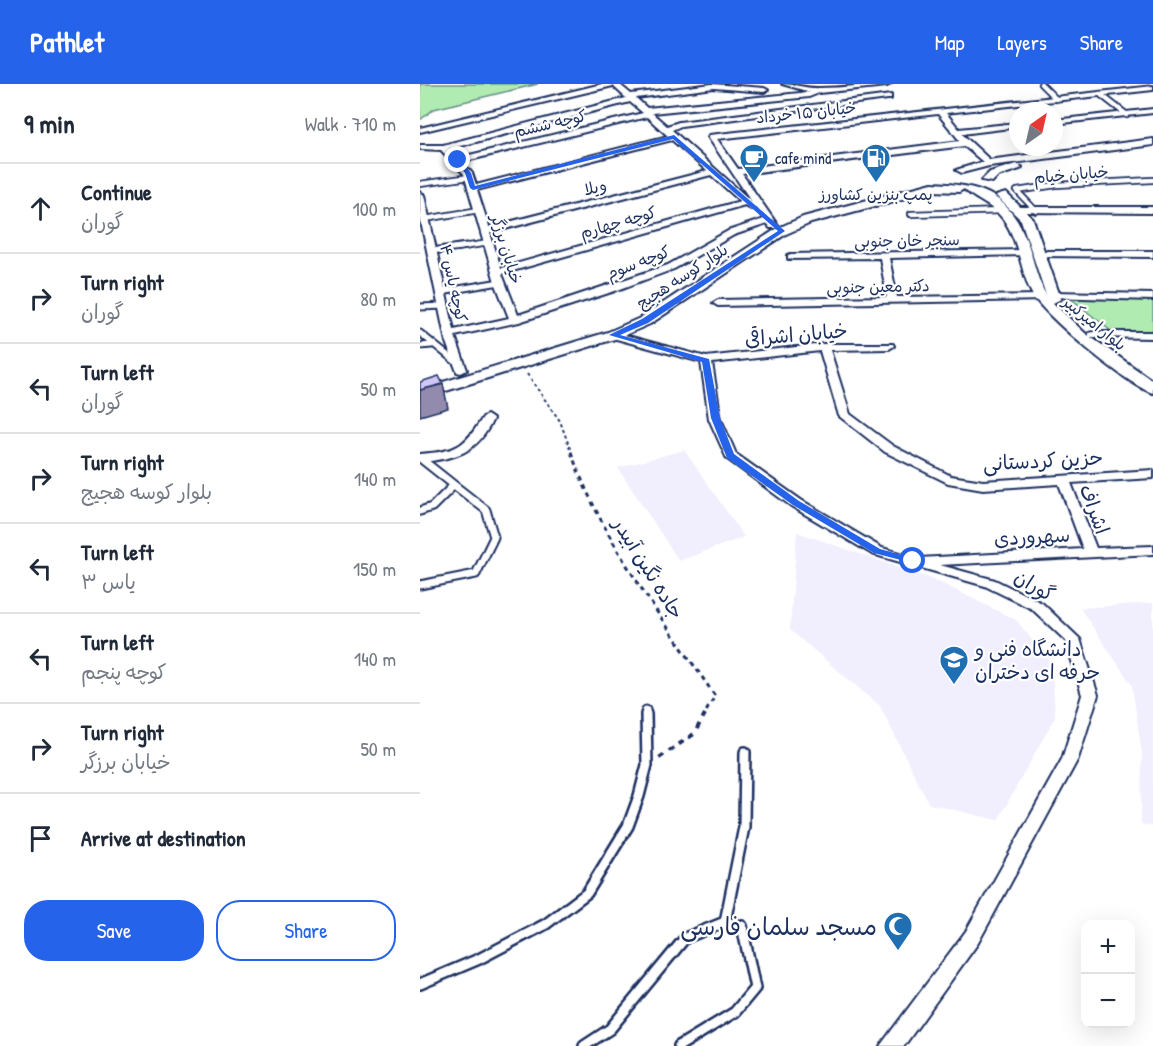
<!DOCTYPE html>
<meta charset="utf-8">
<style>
body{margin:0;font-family:"Patrick Hand","Playpen Sans Arabic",sans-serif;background:#f2f2f3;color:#1f2937}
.controls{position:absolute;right:18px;bottom:18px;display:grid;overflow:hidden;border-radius:12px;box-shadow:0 6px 24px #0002}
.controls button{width:54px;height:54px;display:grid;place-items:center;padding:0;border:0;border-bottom:2px solid #e0e1e3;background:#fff;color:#1f2937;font:30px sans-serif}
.compass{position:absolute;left:589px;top:18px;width:54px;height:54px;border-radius:50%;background:#fff;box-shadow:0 6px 24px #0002;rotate:34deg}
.stop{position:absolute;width:18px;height:18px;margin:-14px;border:4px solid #2563eb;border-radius:50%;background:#fff}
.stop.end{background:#2563eb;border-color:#fff;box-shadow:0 2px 6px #0008}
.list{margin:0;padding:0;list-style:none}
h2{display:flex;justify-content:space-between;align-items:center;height:78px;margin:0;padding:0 24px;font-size:26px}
h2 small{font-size:20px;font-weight:400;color:#747a83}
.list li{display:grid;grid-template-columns:39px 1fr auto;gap:18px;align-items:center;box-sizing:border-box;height:90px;padding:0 24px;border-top:2px solid #e0e1e3}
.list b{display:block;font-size:22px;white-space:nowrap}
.list p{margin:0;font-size:20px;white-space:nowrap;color:#747a83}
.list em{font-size:20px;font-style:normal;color:#747a83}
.actions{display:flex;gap:12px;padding:18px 24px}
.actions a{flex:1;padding:14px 0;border:2px solid #2563eb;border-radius:24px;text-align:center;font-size:21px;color:#2563eb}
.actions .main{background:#2563eb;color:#fff}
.icon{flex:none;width:33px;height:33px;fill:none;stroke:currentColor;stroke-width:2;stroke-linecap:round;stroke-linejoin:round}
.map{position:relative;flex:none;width:733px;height:962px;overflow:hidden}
header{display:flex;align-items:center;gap:36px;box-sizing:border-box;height:84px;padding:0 30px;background:#2563eb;color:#fff}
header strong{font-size:28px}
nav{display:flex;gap:33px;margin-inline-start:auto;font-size:21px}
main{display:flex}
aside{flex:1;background:#fff}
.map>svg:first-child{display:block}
.built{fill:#f1eefd}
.green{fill:#b0ecb1;stroke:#668e88;stroke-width:1.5}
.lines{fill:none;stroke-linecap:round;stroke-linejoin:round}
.lane-far3-casing{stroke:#1b2f5e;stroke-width:8}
.lane-far2-casing{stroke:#1b2f5e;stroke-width:9}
.lane-far1-casing{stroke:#1b2f5e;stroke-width:11}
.lane-casing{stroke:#1b2f5e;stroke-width:14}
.street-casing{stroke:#1b2f5e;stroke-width:4}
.secondary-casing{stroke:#1b2f5e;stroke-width:4}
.path-far2{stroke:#1b2f5e;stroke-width:2;stroke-dasharray:3 3;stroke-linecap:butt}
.path-far1{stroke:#1b2f5e;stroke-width:3;stroke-dasharray:4.5 4.5;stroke-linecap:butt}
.path{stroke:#1b2f5e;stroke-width:4;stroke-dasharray:6 6;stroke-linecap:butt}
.lane-far3{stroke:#fff;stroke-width:4.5}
.lane-far2{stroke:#fff;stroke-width:5}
.lane-far1{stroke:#fff;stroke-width:7}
.lane{stroke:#fff;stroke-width:9}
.street{fill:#fff;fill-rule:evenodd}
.secondary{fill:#fff;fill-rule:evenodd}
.shaded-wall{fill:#928bae;stroke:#1b2f5e;stroke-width:1.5}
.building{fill:#d1c6f8;stroke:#1b2f5e;stroke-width:1.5}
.route{fill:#2563eb}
.labels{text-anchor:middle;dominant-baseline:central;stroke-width:4.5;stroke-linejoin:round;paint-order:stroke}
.far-street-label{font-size:16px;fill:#1b2f5e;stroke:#fff}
.far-poi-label{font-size:16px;fill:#1b2f5e;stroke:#fff;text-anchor:start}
.street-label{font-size:20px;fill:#1b2f5e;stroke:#fff}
.poi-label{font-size:20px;fill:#1b2f5e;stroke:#fff;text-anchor:start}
.near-poi-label{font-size:24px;fill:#1b2f5e;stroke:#fff;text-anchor:end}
</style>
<header>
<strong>Pathlet</strong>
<nav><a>Map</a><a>Layers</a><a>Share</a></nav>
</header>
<main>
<aside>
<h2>9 min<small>Walk · 710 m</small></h2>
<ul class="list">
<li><svg class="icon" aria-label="ahead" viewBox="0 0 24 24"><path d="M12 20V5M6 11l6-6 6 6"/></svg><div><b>Continue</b><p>گوران</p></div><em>100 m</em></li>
<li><svg class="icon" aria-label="right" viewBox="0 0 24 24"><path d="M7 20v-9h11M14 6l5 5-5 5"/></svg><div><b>Turn right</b><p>گوران</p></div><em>80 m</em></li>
<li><svg class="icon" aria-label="left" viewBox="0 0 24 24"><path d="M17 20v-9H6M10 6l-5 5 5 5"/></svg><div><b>Turn left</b><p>گوران</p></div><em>50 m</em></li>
<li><svg class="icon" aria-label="right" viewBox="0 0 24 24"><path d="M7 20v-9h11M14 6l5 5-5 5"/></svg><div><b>Turn right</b><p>بلوار کوسه هجیج</p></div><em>140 m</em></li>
<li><svg class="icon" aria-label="left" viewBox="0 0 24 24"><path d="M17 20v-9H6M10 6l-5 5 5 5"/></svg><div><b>Turn left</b><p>یاس ۳</p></div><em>150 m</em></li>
<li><svg class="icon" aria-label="left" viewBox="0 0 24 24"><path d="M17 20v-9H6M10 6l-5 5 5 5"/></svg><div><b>Turn left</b><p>کوچه پنجم</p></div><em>140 m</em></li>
<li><svg class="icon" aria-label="right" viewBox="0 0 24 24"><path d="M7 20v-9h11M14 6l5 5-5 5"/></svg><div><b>Turn right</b><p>خیابان برزگر</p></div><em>50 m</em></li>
<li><svg class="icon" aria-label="arrive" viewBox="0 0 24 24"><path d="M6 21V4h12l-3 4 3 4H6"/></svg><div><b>Arrive at destination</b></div></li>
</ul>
<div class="actions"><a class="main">Save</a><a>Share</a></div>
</aside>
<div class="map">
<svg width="733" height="962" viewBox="0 0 733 962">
<rect width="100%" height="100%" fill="#fff"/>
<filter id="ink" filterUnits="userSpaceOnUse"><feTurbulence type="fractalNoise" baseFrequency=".0167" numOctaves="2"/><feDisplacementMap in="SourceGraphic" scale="12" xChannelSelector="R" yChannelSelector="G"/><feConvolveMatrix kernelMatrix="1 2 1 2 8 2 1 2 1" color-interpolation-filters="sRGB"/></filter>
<g filter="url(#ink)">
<path class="built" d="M264,366L324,453L259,477L198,384Z
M377,448L517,497L596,536L632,580L635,633L578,736L509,720L460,622L370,546Z
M733,519V743L721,740L722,670L712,601L660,524Z"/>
<path class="green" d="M0,0H118L14,25L0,36Z
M649,213L733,214V252H697Z"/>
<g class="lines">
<g class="lane-far3-casing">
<path id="lane-far3" d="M621,0L636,15
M680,10L707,31
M0,100L50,93
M616,127L597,107L636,101L733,96
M491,130L584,127
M5,135L59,126
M36,164L69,159"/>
</g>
<g class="lane-far2-casing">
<path id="lane-far2" d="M12,167L47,162
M21,208L80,198
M0,223L24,222
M0,249L37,279
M0,262L12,261"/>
</g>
<g class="lane-far1-casing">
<path id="lane-far1" d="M0,374L34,401L12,423L0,427
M0,501L56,490L74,453L66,426L34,401
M226,626V631"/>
</g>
<g class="lane-casing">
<path id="lane" d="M305,838L324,743L325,668
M0,900L59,875L126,840L167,809L208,742L219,712L227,681L226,630
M164,962L190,945L265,854L305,838L322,842L335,904L315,928L259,962"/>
</g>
<g class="street-casing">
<path id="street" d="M182,0H199L211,10L292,0L344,4L348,6L344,8L294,4L216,14L227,24L390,8L362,0C375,0 387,5 400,4C424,4 447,0 471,0L467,2L399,9L389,13L232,29L247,42L259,38L471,11V15H468L261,42L252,46L332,118L288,53L289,51L733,2V6L526,29L539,45L598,39V43L542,50L571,77V81L568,82L544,62L322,90L358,142L356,144H350L347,140L314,151L254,185L195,207L99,238L35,252L47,286L41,289L37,288L26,258L0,133V108L4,111L34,246L89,234L75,198L44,90L21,66L0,65V61H23L206,14L193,2L0,48V44ZM210,18L223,29L37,74L29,65ZM518,30L540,57L318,85L297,55ZM227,33L248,52L56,101L52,89L42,78ZM252,56L287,87L69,143L57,106ZM291,91L320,117L81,184L70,149ZM325,121L331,125L335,123L344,135L308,147L248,181L98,231L82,190Z
M733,25V29L634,40V36Z
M600,123H733V129L597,128V124Z
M604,166L609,169L607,171L469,174L477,213L620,211L624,212V216L298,222L293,219L298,216L467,213L460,174L368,175V171L371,170Z
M619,167H733V173L616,172V168Z
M632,208L733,210V216L628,213V209Z
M193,248L286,273L404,260H473L474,262L469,265L410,266L430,330L473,362L531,392L563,397L733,386V394L651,399L676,464L733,462V470L520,481L575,496L622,519L660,555L678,611L658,675L558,859L484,962H460L546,847L642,675L662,611L646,557L612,525L565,502L452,470L371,422L307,375L289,335L281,278L189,253V249ZM400,267L419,332L465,368L528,399L563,405L639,400L663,465L499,474L462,464L381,416L316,370L301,335L292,279Z
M673,248H733V254L669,253V249Z
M67,331L73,335C58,369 35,375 0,378V370C36,367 44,364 63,333Z"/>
</g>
<g class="secondary-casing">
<path id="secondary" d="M733,55V61L569,82L542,89L536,86L568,76Z
M596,80L602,83L600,85L578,92L572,98L562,96L570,88Z
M512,99C562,101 590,109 609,163C614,179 618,197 626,211L601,136L576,112L586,109L613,135L641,215L633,219L665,249L733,297V309C710,303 621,230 611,208C600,185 599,157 583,135C573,121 556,117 544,105L539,108L512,107L391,139L366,150L230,240L198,254L0,315V305L188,248L220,234L358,144L383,133Z"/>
</g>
<path class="path-far2" d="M107,290L140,337L152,370"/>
<path class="path-far1" d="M151,368C183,458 242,534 295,612L284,631"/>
<path class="path" d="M239,674L274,650L285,630"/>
<use href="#lane-far3" class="lane-far3"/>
<use href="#lane-far2" class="lane-far2"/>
<use href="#lane-far1" class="lane-far1"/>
<use href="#lane" class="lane"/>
<use href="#street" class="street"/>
<use href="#secondary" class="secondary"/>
</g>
<path class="shaded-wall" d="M23,300L28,324L0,332V306Z"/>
<path class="building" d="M19,292L23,300L0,306V298Z"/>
</g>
<path class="route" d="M254,51L365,147L228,239L200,251L289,275L300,334L314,370L379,417L460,465L496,475V480L454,469L373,421L307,374L291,334L282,278L189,251L222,235L358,147L253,55L53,106L50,104L45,89L35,76L40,75L51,89L55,102Z"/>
<defs>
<g id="cafe-pin" transform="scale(1.5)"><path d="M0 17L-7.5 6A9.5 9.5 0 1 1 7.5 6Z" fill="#1f6fb2" stroke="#fff"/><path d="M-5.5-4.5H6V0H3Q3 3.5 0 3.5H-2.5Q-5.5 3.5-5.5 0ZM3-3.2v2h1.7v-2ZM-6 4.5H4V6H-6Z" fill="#fff"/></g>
<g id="fuel-pin" transform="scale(1.5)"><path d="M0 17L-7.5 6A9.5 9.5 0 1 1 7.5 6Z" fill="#1f6fb2" stroke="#fff"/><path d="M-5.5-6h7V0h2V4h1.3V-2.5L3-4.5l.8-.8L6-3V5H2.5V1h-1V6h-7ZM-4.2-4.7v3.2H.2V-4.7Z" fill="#fff"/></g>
<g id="university-pin" transform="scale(1.5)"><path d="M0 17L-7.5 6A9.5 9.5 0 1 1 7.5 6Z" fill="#1f6fb2" stroke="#fff"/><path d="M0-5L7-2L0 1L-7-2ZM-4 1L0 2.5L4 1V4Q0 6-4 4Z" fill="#fff"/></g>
<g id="mosque-pin" transform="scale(1.5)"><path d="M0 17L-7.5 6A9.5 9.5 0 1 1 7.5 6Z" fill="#1f6fb2" stroke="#fff"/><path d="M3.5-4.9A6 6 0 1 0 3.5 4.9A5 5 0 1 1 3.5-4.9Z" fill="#fff"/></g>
</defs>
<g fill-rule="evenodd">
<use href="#cafe-pin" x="334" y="74"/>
<use href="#fuel-pin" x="456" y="74"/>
<use href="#university-pin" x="534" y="576"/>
<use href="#mosque-pin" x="478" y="842"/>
</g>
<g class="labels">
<g class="far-street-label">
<text transform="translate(386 28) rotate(-6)">خیابان ۱۵ خرداد</text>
<text transform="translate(130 39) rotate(-13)">کوچه ششم</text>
<text transform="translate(651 90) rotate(-5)">خیابان خیام</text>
<text transform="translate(175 103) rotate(-14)">ویلا</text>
<text transform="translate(198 138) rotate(-16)">کوچه چهارم</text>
<text transform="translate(487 156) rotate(-1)">سنجر خان جنوبی</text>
<text transform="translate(87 165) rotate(73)">خیابان برزگر</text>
<text transform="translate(218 178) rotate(-21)">کوچه سوم</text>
<text transform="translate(262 192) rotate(-33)">بلوار کوسه هجیج</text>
<text transform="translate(34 199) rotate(78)">کوچه یاس ۴</text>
<text transform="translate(458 202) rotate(-1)">دکتر معین جنوبی</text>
<text transform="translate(675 239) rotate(39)">بلوار امیرکبیر</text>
</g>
<g class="far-poi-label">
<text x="355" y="74">cafe mind</text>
<text x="456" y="110" text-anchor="middle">پمپ بنزین کشاورز</text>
</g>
<g class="street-label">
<text transform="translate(376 250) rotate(-5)">خیابان اشراقی</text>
<text transform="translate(623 376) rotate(-3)">حزین کردستانی</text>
<text transform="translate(675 425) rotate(70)">اشراف</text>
<text transform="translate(612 452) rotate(-3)">سهروردی</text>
<text transform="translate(229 484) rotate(58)">جاده نگین آبیدر</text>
<text transform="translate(615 501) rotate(31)">گوران</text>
</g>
<g class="poi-label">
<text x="555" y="564">دانشگاه فنی و<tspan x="555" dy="23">حرفه ای دختران</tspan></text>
</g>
<g class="near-poi-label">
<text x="457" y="842">مسجد سلمان فارسی</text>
</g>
</g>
</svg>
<div class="controls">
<button>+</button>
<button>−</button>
</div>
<svg class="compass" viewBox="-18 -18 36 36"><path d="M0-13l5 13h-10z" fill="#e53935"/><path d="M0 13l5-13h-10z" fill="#747a83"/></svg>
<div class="stop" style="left:493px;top:477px"></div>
<div class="stop end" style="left:38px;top:76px"></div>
</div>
</main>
